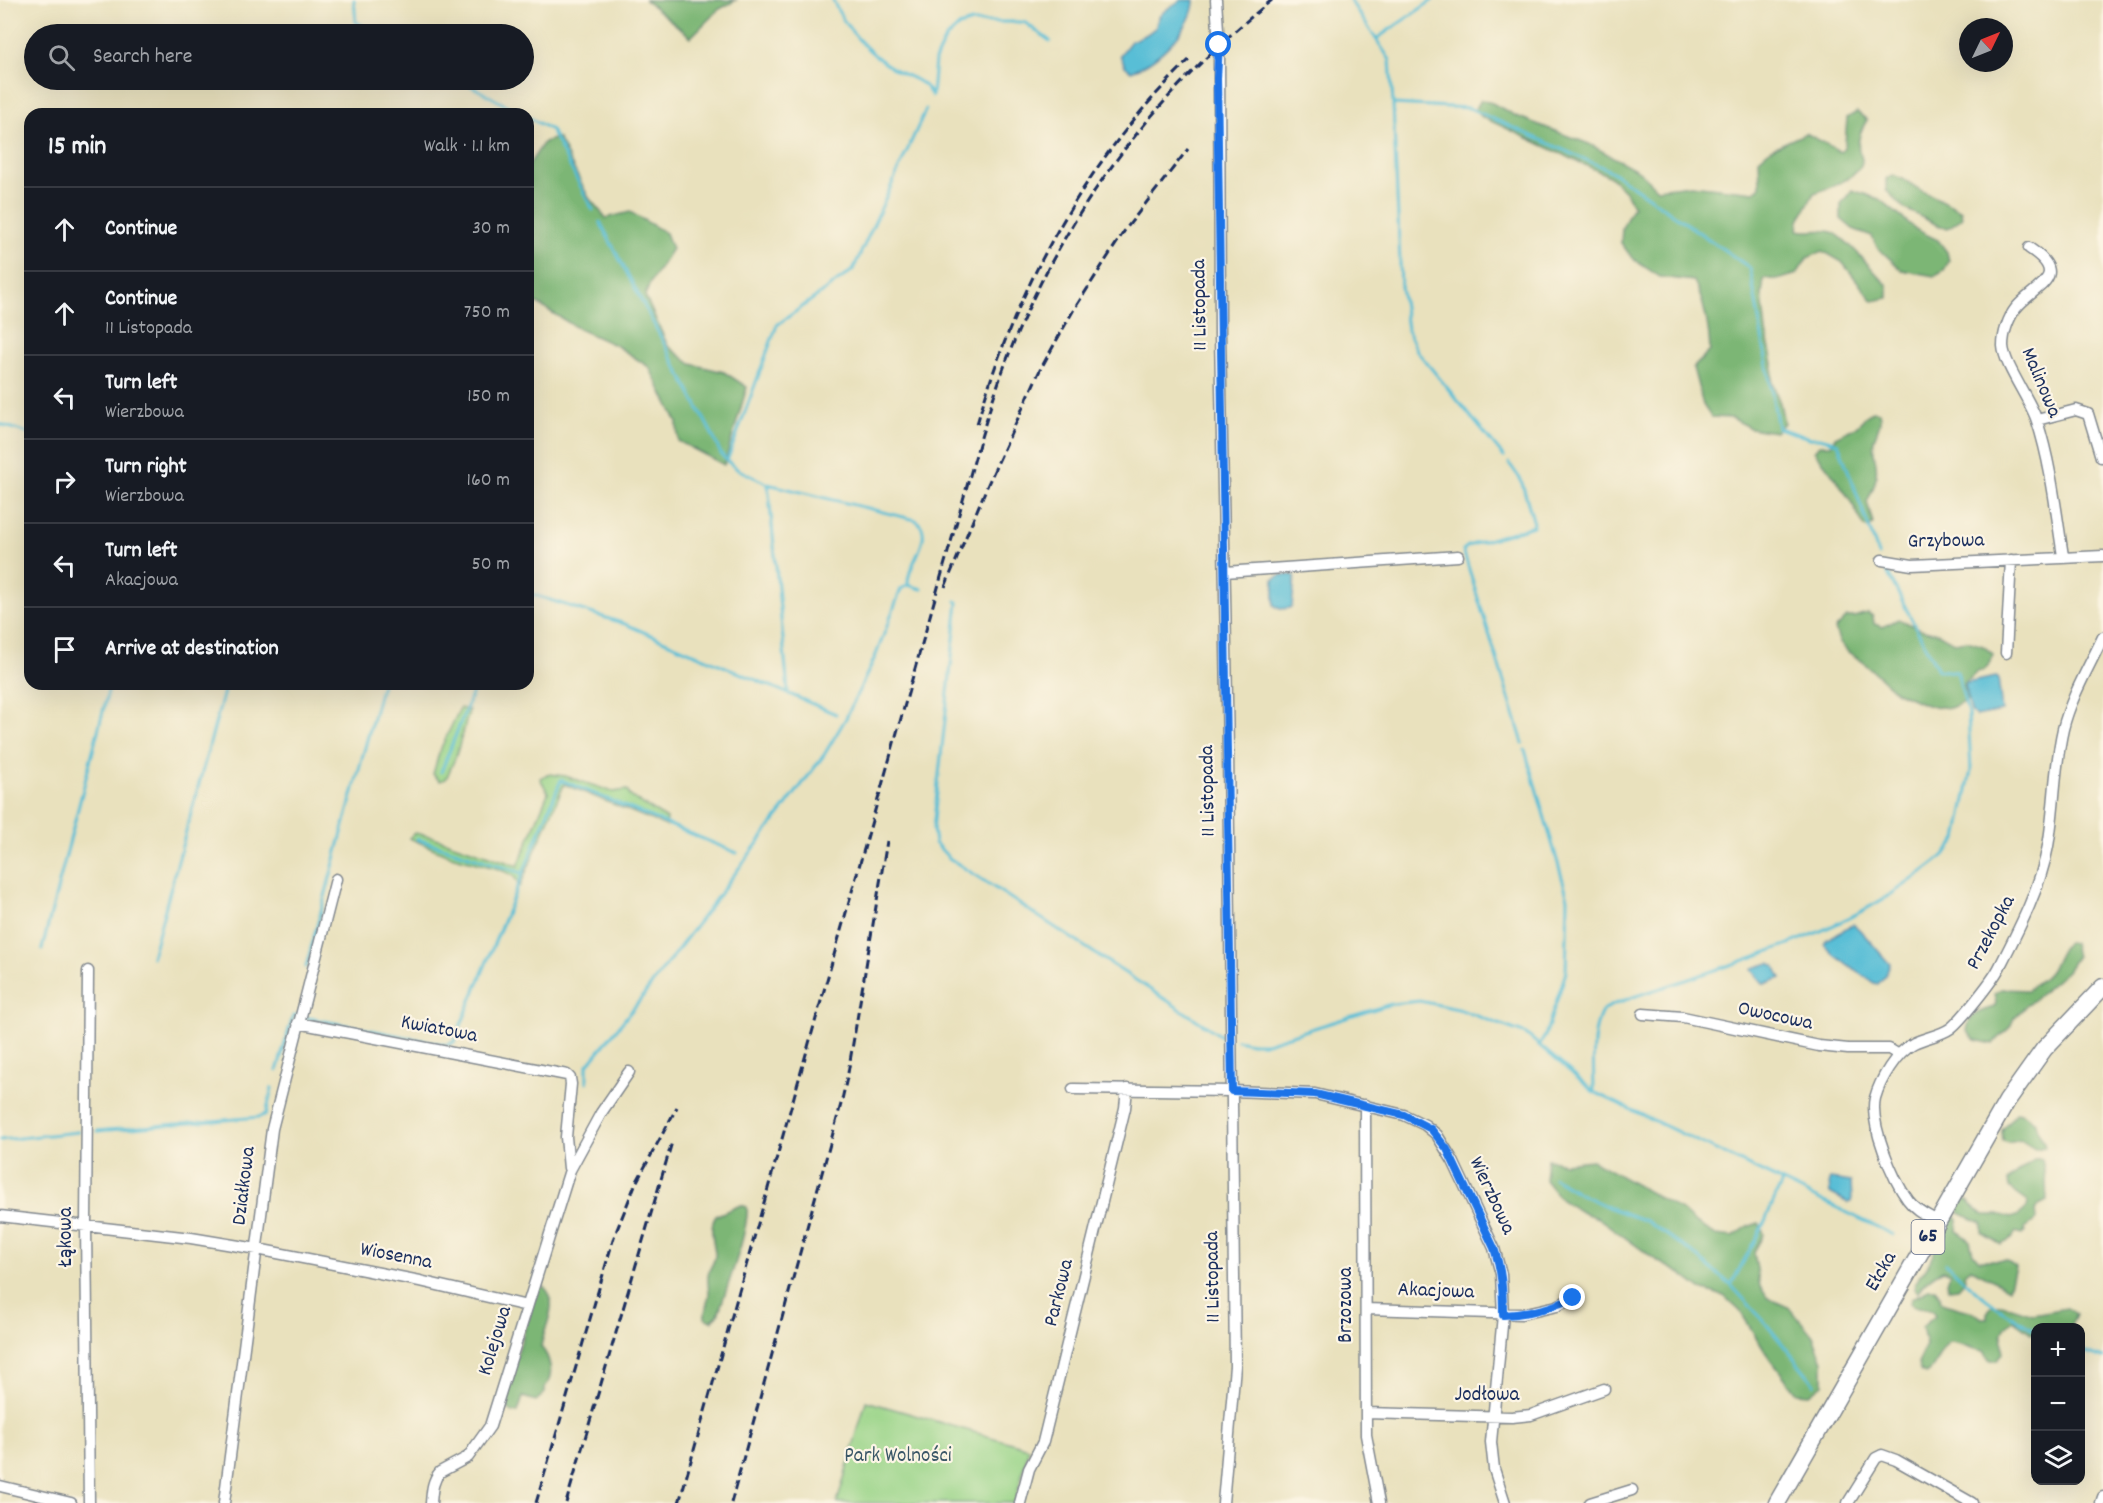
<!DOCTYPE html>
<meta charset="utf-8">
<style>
body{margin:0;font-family:Dekko,sans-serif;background:#242831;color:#f1f3f6}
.controls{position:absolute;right:18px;bottom:18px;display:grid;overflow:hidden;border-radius:12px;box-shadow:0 6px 24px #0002}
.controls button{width:54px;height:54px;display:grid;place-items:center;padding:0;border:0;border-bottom:2px solid #363941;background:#171b24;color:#f1f3f6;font:30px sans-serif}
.compass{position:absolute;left:1959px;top:18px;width:54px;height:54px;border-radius:50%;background:#171b24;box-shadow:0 6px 24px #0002;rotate:47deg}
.stop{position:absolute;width:18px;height:18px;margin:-14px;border:4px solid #1a73e8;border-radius:50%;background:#fff}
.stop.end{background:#1a73e8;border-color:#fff;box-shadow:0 2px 6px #0008}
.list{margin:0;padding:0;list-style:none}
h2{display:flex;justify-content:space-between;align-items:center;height:78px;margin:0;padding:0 24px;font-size:26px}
h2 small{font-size:20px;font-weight:400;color:#9ea1a6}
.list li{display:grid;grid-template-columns:39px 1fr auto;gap:18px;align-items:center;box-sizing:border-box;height:84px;padding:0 24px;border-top:2px solid #363941}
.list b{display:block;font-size:22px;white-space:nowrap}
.list p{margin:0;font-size:20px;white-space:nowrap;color:#9ea1a6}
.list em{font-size:20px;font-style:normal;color:#9ea1a6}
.icon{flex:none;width:33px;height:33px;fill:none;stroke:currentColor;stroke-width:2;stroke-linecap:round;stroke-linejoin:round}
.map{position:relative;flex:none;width:2103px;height:1503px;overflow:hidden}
.search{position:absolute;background:#171b24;box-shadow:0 6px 24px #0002;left:24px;top:24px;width:510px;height:66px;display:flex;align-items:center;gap:15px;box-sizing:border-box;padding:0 21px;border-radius:33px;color:#9ea1a6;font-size:22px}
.panel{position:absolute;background:#171b24;box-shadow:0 6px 24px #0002;left:24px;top:108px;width:510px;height:582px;border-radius:18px}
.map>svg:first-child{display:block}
.green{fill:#9ad488;stroke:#5a8273;stroke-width:1.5}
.forest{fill:#7bb674;stroke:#4b7269;stroke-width:1.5}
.water{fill:#58bed6;stroke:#3a769a;stroke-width:1.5}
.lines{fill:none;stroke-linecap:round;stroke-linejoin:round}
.stream{stroke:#58bed6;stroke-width:3}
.minor-casing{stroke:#82888e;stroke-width:13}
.primary-casing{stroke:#82888e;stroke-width:19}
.minor{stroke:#fff;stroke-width:10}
.primary{stroke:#fff;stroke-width:16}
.rail{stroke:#1b2f5e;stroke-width:3;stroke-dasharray:9 4.5;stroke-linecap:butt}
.route{stroke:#1a73e8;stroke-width:8}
.labels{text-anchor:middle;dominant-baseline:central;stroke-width:4.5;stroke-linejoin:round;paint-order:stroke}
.shield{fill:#fcf5e5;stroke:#5e6a86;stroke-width:1.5}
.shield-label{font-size:20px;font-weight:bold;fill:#1b2f5e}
.street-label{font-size:21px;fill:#1b2f5e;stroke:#fcf5e5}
.park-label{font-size:21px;fill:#3b5868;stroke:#fcf5e5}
</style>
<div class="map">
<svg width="2103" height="1503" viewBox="0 0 2103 1503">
<rect width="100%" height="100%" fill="#fcf5e5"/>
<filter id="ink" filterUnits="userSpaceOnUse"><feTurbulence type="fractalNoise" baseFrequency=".0167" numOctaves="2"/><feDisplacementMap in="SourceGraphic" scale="12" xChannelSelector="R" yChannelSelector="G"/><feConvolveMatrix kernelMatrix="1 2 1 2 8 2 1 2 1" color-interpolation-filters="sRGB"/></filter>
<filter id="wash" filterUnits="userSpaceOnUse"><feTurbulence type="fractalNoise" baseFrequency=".008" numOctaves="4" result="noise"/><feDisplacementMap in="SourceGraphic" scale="24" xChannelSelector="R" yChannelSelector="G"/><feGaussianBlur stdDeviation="1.35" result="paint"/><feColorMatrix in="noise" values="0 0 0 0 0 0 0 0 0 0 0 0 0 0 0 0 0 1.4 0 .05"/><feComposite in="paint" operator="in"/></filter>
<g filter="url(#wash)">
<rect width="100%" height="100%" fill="#e9e1bd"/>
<path class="green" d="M460,708L469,710L468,715L456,756L446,779L440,781L433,774L440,750Z
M548,774L565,776L613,792L627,790L630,796L667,819L666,826L564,784L520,886L513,875L499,869L451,856L409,838L415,833L433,837L518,866L548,793L540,778Z
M866,1401L1029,1448L1015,1503H837Z"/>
<path class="forest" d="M645,0H736L718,10L691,37Z
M1481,100L1492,103L1516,116L1589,144L1639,171L1657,189L1691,185L1754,192L1760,186L1759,159L1771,149L1806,133L1841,152L1845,145L1847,118L1857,112L1867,120C1861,129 1857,140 1859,151C1860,152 1862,159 1862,160C1862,177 1827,189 1814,193L1799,221L1798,230C1809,233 1820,228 1832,232C1846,237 1875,273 1888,286V298L1873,301L1842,262L1823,251L1807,258L1797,274L1777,280L1764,278L1762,295L1766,332L1773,363L1772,383L1780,403L1784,423L1775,432L1750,428L1731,418L1711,417L1703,405L1693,368L1710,351C1709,326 1705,304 1694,281L1660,277L1633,259L1621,243L1622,228L1633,206L1625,191L1609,176L1482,117L1475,110Z
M558,138L589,198L606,218L630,212L666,233L672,249L650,283L645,296L668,346L691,364L724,372L747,387L724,465L678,441L677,422L649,367L617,346L579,329L528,298V166L544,142Z
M1892,175C1905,178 1911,185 1922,191C1935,197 1948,203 1961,211L1962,218L1948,228L1937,225L1905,209L1886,190V179Z
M1852,190L1879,199L1917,230L1938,240L1947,252L1949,261L1944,270L1934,276L1902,270L1877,247L1872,236L1853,229L1841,219V204Z
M1872,411L1879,412C1882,426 1877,428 1874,440C1872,449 1875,456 1876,464C1878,479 1873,489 1867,502L1873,523L1869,529L1864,527C1852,500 1833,473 1814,451L1819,445H1831L1835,437L1854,428Z
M1867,613L1873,616L1874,624L1883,627L1898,619L1923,630L1936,632L1955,643L1967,641L1983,646L1993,654L1991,662L1984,670L1977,672L1964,684L1967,701L1950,708L1926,705L1895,691L1862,661L1848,652L1839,641L1835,629L1847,617H1854Z
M2067,942L2073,943L2076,957L2067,971L2025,1007L2014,1018L2010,1027L1993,1044L1975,1040L1967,1031C1969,1013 1979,1012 1994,1007L1996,1003L1994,994L2001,989L2028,990C2035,983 2044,980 2050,971C2057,961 2058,951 2067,942Z
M2017,1112L2024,1114L2035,1122C2036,1133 2044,1137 2045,1147L2035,1149L2021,1140L2008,1143L2003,1141L2002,1130Z
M1547,1159L1564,1163L1592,1160L1681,1210L1694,1222L1716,1235L1733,1237L1747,1227L1759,1223L1764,1234L1754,1252L1760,1287L1768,1298L1790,1308L1813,1336L1823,1361V1384L1810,1394L1796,1393L1766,1353L1740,1311L1724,1296L1701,1289L1681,1274L1659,1262L1598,1218L1581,1212L1561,1200L1545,1180Z
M2035,1159H2042L2046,1180L2047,1201L2039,1205L2035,1210L2036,1220L2025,1228V1232L2022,1235L2016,1233L2012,1239L2001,1245L1982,1233V1223L1959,1213L1958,1208L1964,1198L1984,1215H2002L2011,1218L2019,1215L2027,1208L2028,1202L2009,1188L2008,1181C2016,1172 2025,1167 2035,1159Z
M741,1205L747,1207C749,1233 726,1288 718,1315L711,1321L705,1318C704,1309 708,1303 709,1294C709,1286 706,1280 709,1271C711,1265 716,1261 715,1253C714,1241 708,1228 716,1216C717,1215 738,1206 741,1205Z
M1955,1215L1958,1219L1957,1231L1970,1241L1973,1253L1979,1260H2006L2015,1266L2009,1289L1970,1268L1965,1272L1966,1279L1958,1288L1949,1289L1947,1283L1950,1273L1943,1270C1932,1275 1924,1281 1918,1292L1914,1289C1915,1280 1923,1273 1928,1265C1937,1250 1940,1225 1955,1215Z
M544,1287C561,1302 543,1329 541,1347C550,1357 555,1376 545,1387V1393L536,1401L523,1397L518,1412L512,1413L503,1402L537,1288Z
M1928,1289H1935L1940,1295L1941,1302L1944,1304L1973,1312L1982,1318H1987V1313L1991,1307L2002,1304L2033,1314L2067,1308L2076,1314L2070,1327L2036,1328L2034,1333H2031L2013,1320C2001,1329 2000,1339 2003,1353L1997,1360H1989L1984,1351C1971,1349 1962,1342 1949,1342C1938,1350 1937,1368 1925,1374L1920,1371L1918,1364L1926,1345L1922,1327L1935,1316L1932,1310L1914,1306L1910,1303L1911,1298L1923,1293Z"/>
<path class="water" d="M1181,0H1194C1194,27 1156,63 1131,71L1125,66L1120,55L1131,41L1147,34L1156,27C1157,12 1170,8 1181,0Z
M1281,575H1294L1295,577L1292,606L1290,608L1280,609L1274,605V579Z
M1996,677L1998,678L2002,711L1976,716L1971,711L1965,685L1967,683Z
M1853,924C1859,927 1883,957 1890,964L1886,975L1878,984L1874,983L1833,954L1824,944L1826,940Z
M1769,963L1775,966L1781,978L1764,984L1752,970L1753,968Z
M1830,1179L1851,1182L1852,1202L1848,1203L1830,1193L1829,1181Z"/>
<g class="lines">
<path class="stream" d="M354,0L356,22L379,34
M833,0C843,26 870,55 894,69C908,78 924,79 931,95
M1350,0L1390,60L1393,104
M1376,39L1433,0
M460,80L522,114
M932,96L935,60L945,39L959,26L972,22H1024L1050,41
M528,117L551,130L593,210
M0,424L30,434
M1504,457L1417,351L1407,329L1401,286L1393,104L1469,108L1611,171L1750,268L1778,428L1810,438H1820L1838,443L1879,555
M727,461L777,325L853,270L926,109
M1509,463L1521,480L1534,523L1533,526L1468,546L1463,550L1523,743
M768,484L788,691
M908,585L922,589
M528,593L625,624L836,714
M956,601L958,602L933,829L935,843L949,858L1226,1039
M1525,750L1568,898L1566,972L1545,1036L1540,1044
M441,772L476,684
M417,839L522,873
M42,949L110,684
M152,957L226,684
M306,967L382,684
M304,1017L447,1045L454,1042L561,780L737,853
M1237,1040L1251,1043H1266L1391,1004L1420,1001L1458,1009L1526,1034L1594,1092L1894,1235
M277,1071L293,1016L296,1015
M587,1082V1066L640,1000L824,755L846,718L876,655L901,589L908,585C906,564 937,537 916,520L768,484L737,469L727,461L721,454L711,432L600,222
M1594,1092C1594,1069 1590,1029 1603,1010C1628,996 1661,989 1689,979C1766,953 1847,928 1913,879C1929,867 1946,857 1957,839L1971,770L1968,713L1957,672L1938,670L1883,564
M97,1131L259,1117L266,1114L272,1088
M0,1140L78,1132
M1554,1178L1580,1194L1608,1207L1646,1221L1689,1250L1731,1285L1763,1320L1815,1384
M1946,1263C1976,1294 1998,1309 2036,1331
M1731,1285L1764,1223L1782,1182
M2080,1350L2103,1358"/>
</g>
</g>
<g filter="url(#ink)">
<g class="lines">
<g class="minor-casing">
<path id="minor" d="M1216,0L1219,45L1220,334L1228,751L1235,1366L1223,1503
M2029,248C2072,277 2035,285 2016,308C2008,318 2003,334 2003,346C2004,365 2031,401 2037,421C2051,464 2056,511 2063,556
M2037,420L2076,410L2088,414L2101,457
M1882,560L1912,565L2103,556
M1225,572L1458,556
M2006,653L2011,560
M88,971L86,1226L89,1503
M1643,1014L1683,1017L1819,1046L1848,1049H1889L1899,1055
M298,1023L567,1075L570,1078L571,1084L566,1137L569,1168
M1073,1089L1232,1091L1315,1094L1404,1115L1425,1125L1437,1135L1453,1161L1494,1248L1501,1274L1503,1315L1491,1442L1494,1469L1505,1503
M1365,1105L1366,1435L1379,1503
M0,1216L191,1238L257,1249L420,1281L527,1306
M1937,1221C1927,1215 1915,1210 1908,1200C1893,1180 1869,1123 1875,1098C1880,1080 1896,1052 1914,1043C1926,1037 1940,1036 1951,1028C1962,1019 1993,980 1999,968C2019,929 2040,889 2048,846C2055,807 2054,767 2063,729C2071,697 2089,667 2103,637
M1367,1309L1522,1314L1557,1306L1573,1298
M1366,1413L1512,1417L1531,1415L1604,1389
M0,1486L71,1503
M224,1503L272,1129L336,879
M431,1503C432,1492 432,1481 440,1472L468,1457L490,1426L570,1170L601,1113L629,1072
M1020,1503L1029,1469L1043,1442L1125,1108L1127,1089
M1590,1503L1632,1490
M1848,1503L1876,1458L1882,1455L1896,1460L1972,1503
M2101,1503L2103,1497"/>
</g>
<g class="primary-casing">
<path id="primary" d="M1777,1503L2007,1101L2044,1049L2103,987"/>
</g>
<use href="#minor" class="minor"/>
<use href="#primary" class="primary"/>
<path class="rail" d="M977,424C1016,287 1086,160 1189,60
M945,587L988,484L1040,370L1073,311L1125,230L1188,149
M536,1503L614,1237L635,1185L677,1107
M566,1503L672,1142
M679,1503L950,545C969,481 985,416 1009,354C1064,213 1154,94 1272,0
M731,1503L841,1104L848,1073L887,841"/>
</g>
</g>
<g class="lines" filter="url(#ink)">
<path class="route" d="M1219,45L1217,78L1232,1091L1315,1094L1404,1115L1431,1129L1447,1149L1494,1248C1502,1271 1503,1292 1503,1315C1528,1314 1550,1309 1573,1298"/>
</g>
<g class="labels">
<rect class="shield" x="1911.5" y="1220" width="33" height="34" rx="4.5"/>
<g class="shield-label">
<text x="1928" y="1237">65</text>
</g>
<g class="street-label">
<text transform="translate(1201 305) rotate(-91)">11 Listopada</text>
<text transform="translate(2040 383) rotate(67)">Malinowa</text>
<text transform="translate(1946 542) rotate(-1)">Grzybowa</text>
<text transform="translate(1209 791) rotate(-91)">11 Listopada</text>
<text transform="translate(1992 933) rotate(-62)">Przekopka</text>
<text transform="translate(1775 1017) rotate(12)">Owocowa</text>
<text transform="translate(439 1030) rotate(11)">Kwiatowa</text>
<text transform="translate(245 1186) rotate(-83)">Działkowa</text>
<text transform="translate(1491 1196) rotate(65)">Wierzbowa</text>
<text transform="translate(67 1237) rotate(-90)">Łąkowa</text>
<text transform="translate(396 1257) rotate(11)">Wiosenna</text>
<text transform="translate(1882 1272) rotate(-60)">Ełcka</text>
<text transform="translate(1214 1277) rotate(-91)">11 Listopada</text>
<text transform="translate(1436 1292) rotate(2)">Akacjowa</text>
<text transform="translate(1060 1293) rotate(-76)">Parkowa</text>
<text transform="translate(1347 1305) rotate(-90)">Brzozowa</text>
<text transform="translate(496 1341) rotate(-73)">Kolejowa</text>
<text x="1487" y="1396">Jodłowa</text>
</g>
<g class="park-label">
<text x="898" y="1457">Park Wolności</text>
</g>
</g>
</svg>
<div class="controls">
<button>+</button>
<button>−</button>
<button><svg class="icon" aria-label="layers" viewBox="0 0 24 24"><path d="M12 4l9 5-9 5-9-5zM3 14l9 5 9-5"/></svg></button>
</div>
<svg class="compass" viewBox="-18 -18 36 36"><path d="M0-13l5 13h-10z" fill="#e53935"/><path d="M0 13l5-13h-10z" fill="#9ea1a6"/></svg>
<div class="stop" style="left:1219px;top:45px"></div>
<div class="stop end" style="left:1573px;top:1298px"></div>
<div class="search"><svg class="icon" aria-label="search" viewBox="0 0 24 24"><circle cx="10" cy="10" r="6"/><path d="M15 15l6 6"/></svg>Search here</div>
<section class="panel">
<h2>15 min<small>Walk · 1.1 km</small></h2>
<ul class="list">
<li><svg class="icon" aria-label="ahead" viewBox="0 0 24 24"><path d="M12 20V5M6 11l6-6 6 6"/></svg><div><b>Continue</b></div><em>30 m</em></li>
<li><svg class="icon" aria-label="ahead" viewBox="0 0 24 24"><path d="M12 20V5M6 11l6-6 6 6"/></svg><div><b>Continue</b><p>11 Listopada</p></div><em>750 m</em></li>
<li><svg class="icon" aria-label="left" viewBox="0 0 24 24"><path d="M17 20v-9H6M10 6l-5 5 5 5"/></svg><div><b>Turn left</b><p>Wierzbowa</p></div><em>150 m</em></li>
<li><svg class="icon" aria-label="right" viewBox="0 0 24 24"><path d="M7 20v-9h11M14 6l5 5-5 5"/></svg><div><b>Turn right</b><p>Wierzbowa</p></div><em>160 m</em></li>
<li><svg class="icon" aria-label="left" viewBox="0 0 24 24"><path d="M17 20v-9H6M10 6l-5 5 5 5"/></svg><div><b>Turn left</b><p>Akacjowa</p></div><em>50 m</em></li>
<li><svg class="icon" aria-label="arrive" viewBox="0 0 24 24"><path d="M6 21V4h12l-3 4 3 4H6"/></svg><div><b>Arrive at destination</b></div></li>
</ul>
</section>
</div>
